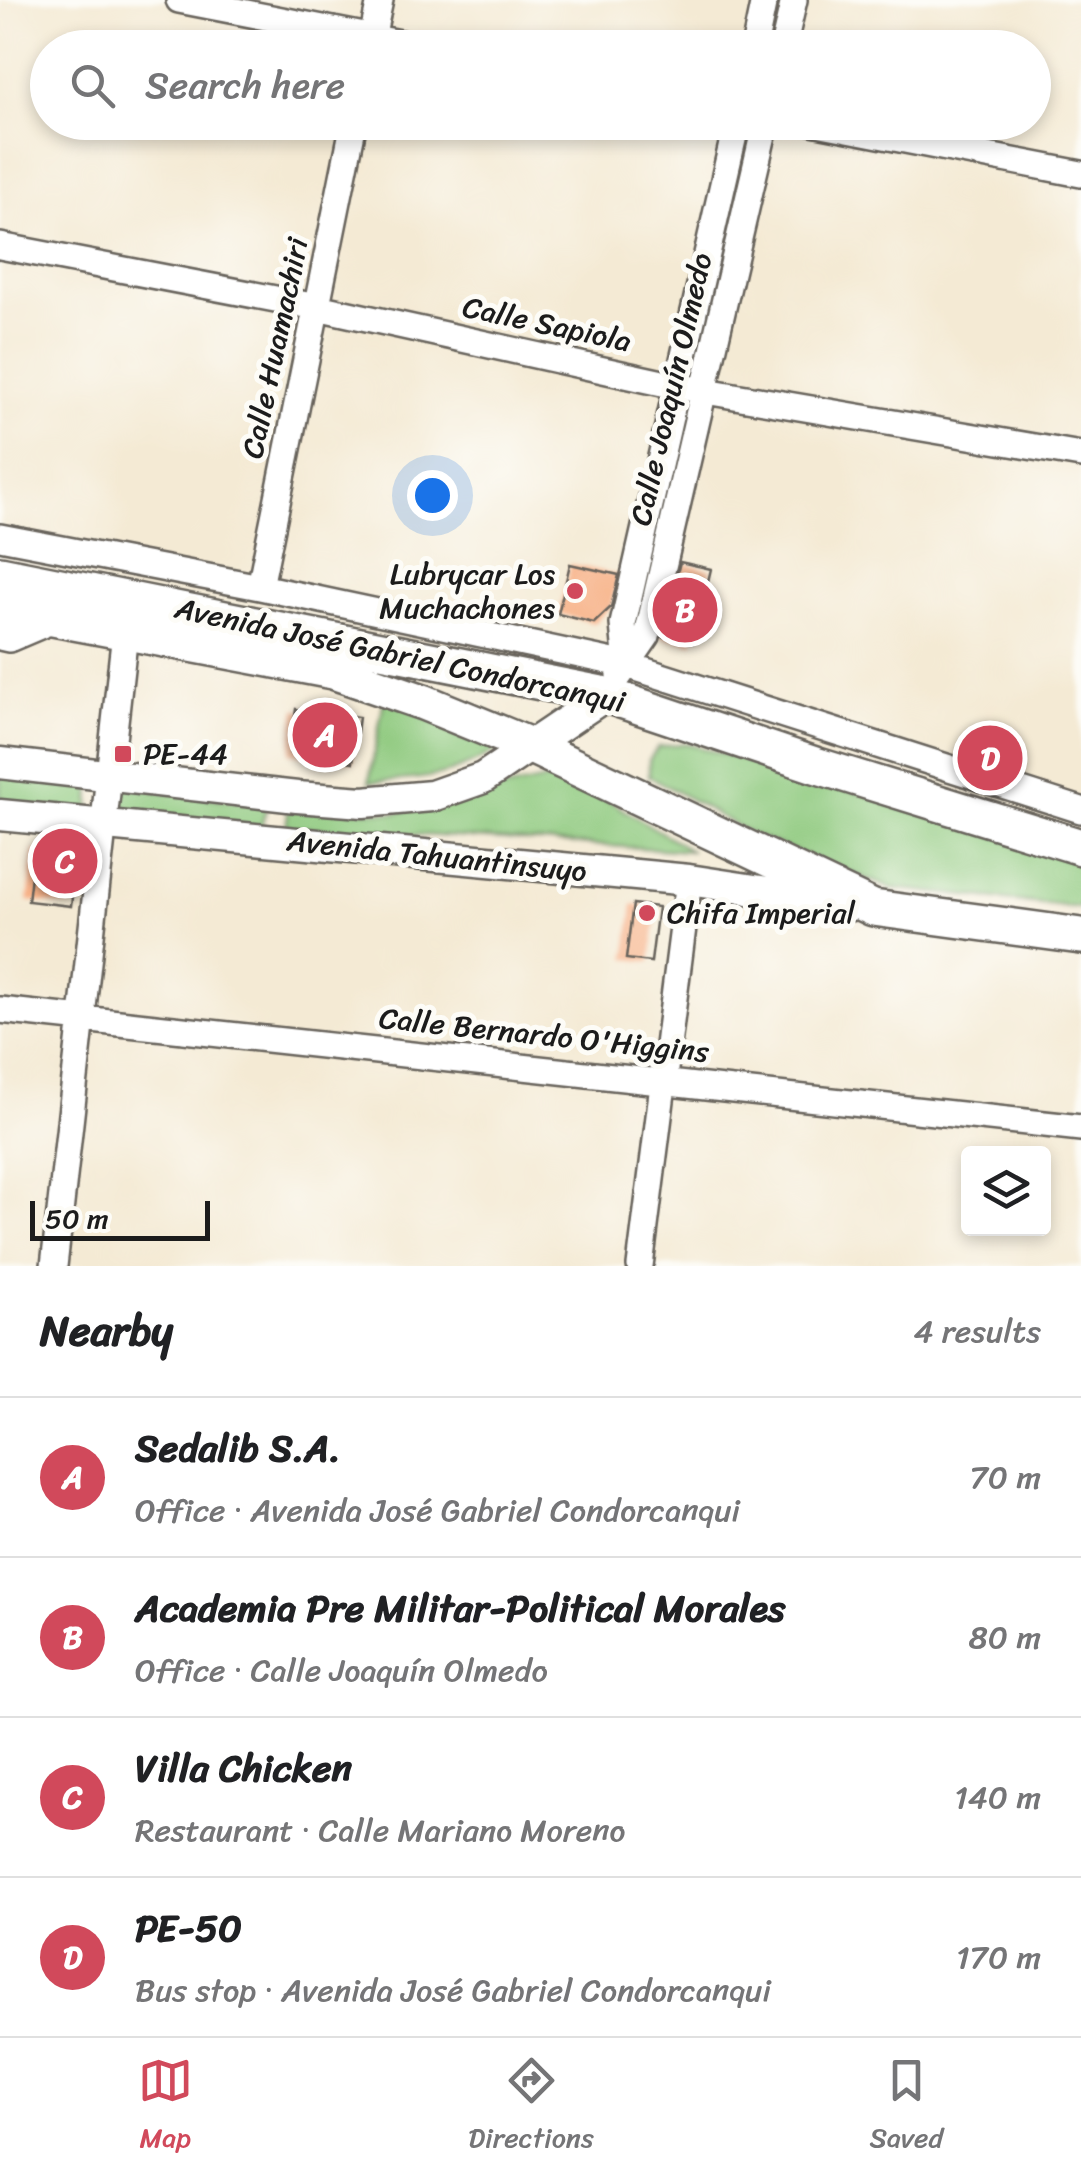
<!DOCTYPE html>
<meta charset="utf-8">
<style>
body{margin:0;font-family:Sriracha,sans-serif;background:#f2f2f2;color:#202124}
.controls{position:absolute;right:30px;bottom:30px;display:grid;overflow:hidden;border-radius:10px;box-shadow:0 5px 15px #0003}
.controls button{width:90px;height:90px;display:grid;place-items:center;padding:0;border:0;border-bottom:2px solid #e0e0e0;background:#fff;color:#202124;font:50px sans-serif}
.scale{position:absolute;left:30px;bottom:25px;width:180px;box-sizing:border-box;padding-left:10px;border:5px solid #1c1c1c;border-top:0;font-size:28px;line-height:35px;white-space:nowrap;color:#1c1c1c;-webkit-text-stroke:8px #fdfcf7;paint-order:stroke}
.you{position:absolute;left:432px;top:495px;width:35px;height:35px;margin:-25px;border:8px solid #fff;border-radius:50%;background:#1a73e8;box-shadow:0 0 0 15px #1a73e833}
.badge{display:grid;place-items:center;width:65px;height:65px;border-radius:50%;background:#d1495b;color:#fff;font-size:32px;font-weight:700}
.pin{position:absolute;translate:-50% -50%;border:5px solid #fff;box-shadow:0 2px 10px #0006}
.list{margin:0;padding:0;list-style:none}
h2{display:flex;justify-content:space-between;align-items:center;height:130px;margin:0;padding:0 40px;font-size:42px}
h2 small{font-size:32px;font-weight:400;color:#757577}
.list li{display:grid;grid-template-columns:65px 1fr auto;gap:30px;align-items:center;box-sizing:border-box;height:160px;padding:0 40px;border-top:2px solid #e0e0e0}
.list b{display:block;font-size:38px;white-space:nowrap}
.list p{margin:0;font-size:32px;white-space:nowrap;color:#757577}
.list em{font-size:32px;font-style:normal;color:#757577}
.icon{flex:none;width:55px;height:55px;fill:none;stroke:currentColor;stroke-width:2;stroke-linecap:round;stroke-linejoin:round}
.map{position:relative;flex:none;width:1081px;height:1266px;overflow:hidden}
.search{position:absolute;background:#fff;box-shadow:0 5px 15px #0003;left:30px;right:30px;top:30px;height:110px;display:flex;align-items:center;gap:25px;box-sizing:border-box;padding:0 35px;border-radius:55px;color:#757577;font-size:38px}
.sheet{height:770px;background:#fff}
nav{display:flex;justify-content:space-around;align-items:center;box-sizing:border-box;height:140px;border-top:2px solid #e0e0e0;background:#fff;font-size:28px;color:#757577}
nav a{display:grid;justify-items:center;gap:5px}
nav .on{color:#d1495b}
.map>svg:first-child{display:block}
.green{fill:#8ec97e;stroke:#55724d;stroke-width:2.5}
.building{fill:#f7ad81}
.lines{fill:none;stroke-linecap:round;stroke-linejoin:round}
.minor-casing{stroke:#68645c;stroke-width:30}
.major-casing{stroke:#68645c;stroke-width:35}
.highway-casing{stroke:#68645c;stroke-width:40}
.minor{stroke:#fff;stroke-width:25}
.major{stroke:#fff;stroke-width:30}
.highway{stroke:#fff;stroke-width:35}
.poi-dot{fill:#d1495b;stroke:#fdfcf7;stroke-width:4}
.labels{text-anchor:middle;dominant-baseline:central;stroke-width:10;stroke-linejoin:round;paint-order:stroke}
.street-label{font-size:30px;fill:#1c1c1c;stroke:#fdfcf7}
.poi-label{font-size:30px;fill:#1c1c1c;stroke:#fdfcf7;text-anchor:start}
</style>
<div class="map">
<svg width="1081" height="1266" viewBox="0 0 1081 1266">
<rect width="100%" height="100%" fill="#fdfcf7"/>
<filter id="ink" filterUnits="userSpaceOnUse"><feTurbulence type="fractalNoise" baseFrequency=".01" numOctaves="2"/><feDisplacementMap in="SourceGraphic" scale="20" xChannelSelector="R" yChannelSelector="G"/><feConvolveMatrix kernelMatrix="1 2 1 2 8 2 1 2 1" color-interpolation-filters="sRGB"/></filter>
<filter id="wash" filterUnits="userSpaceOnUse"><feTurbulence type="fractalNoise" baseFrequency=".0048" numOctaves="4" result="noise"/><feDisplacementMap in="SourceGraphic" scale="40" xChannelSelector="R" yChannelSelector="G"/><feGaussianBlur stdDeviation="2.25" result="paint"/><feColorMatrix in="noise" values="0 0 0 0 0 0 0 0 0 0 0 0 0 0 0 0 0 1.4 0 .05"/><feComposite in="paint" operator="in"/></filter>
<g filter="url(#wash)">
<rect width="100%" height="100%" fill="#f4ead4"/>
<path class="green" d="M384,699L504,746C455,777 426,780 369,782Z
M685,743L1081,856V908L890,888L753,835L649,776V760L658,747Z
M0,773L91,783L90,813L0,804Z
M567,775L692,851L286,827L289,805L395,813Z
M126,787L267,805L261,828L119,814Z"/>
<g id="blocks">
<path class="building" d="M680,562L711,569L693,643L661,636Z
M570,564L619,575L611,607L594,623L558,614Z
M296,709L359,717L353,762L290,753Z
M34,850L71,854L76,862L71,906L28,901Z
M633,904L658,907L651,962L626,959Z"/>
</g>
</g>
<g filter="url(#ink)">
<use href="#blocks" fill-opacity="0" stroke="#68645c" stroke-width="2.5"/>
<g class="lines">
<g class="minor-casing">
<path id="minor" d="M179,0L426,48
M370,48L380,0
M754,48L764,0
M783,48L794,0
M812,122L1081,174
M0,246L317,307L676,386L1081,455
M0,537L260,587L627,665L1081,810
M260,587L354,122
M0,637L9,639L56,619
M627,665L623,624L737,122
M620,675L647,636L766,122
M0,1010L1081,1128
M54,1266L127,615
M640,1266L689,880"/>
</g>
<g class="major-casing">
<path id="major" d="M0,763L297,797L363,802L432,796L483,778L606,695
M0,815L689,880L852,905"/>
</g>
<g class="highway-casing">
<path id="highway" d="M0,574L606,695L815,765L1081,847
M0,608L333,671L423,702L533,747L873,908L1081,936"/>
</g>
<use href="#minor" class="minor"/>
<use href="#major" class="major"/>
<use href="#highway" class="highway"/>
</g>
</g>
<g class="poi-dot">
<circle cx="575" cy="591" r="10"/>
<rect x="113" y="744" width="20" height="20" rx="5"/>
<circle cx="647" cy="913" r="10"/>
</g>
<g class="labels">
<g class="street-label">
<text transform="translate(547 324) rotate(12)">Calle Sapiola</text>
<text transform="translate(275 348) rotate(-78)">Calle Huamachiri</text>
<text transform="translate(671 389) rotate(-77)">Calle Joaquín Olmedo</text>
<text transform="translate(400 655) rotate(12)">Avenida José Gabriel Condorcanqui</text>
<text transform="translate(437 856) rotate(6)">Avenida Tahuantinsuyo</text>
<text transform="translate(544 1035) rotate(6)">Calle Bernardo O'Higgins</text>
</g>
<g class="poi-label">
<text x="555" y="574" text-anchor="end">Lubrycar Los<tspan x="555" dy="34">Muchachones</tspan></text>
<text x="143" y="754">PE-44</text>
<text x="667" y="913">Chifa Imperial</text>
</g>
</g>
</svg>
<div class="controls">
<button><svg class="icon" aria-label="layers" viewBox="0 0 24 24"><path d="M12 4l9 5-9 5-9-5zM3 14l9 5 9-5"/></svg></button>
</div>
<div class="scale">50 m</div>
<div class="you"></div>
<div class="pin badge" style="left:325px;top:735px">A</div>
<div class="pin badge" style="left:685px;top:610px">B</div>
<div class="pin badge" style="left:65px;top:861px">C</div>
<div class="pin badge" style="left:990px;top:758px">D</div>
<div class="search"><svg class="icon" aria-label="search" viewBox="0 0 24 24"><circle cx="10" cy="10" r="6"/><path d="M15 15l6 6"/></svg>Search here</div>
</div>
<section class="sheet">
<h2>Nearby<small>4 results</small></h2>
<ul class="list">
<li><span class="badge">A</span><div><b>Sedalib S.A.</b><p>Office · Avenida José Gabriel Condorcanqui</p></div><em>70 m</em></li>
<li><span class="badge">B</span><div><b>Academia Pre Militar-Political Morales</b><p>Office · Calle Joaquín Olmedo</p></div><em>80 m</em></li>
<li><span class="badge">C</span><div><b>Villa Chicken</b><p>Restaurant · Calle Mariano Moreno</p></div><em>140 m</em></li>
<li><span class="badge">D</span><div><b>PE-50</b><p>Bus stop · Avenida José Gabriel Condorcanqui</p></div><em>170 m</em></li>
</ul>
</section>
<nav>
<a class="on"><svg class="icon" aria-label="map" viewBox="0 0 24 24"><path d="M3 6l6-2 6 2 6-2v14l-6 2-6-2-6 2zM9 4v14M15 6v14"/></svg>Map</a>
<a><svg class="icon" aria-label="directions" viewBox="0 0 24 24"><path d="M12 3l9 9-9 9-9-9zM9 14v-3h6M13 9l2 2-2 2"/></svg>Directions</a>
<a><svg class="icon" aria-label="saved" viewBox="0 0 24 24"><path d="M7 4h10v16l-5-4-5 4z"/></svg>Saved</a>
</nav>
